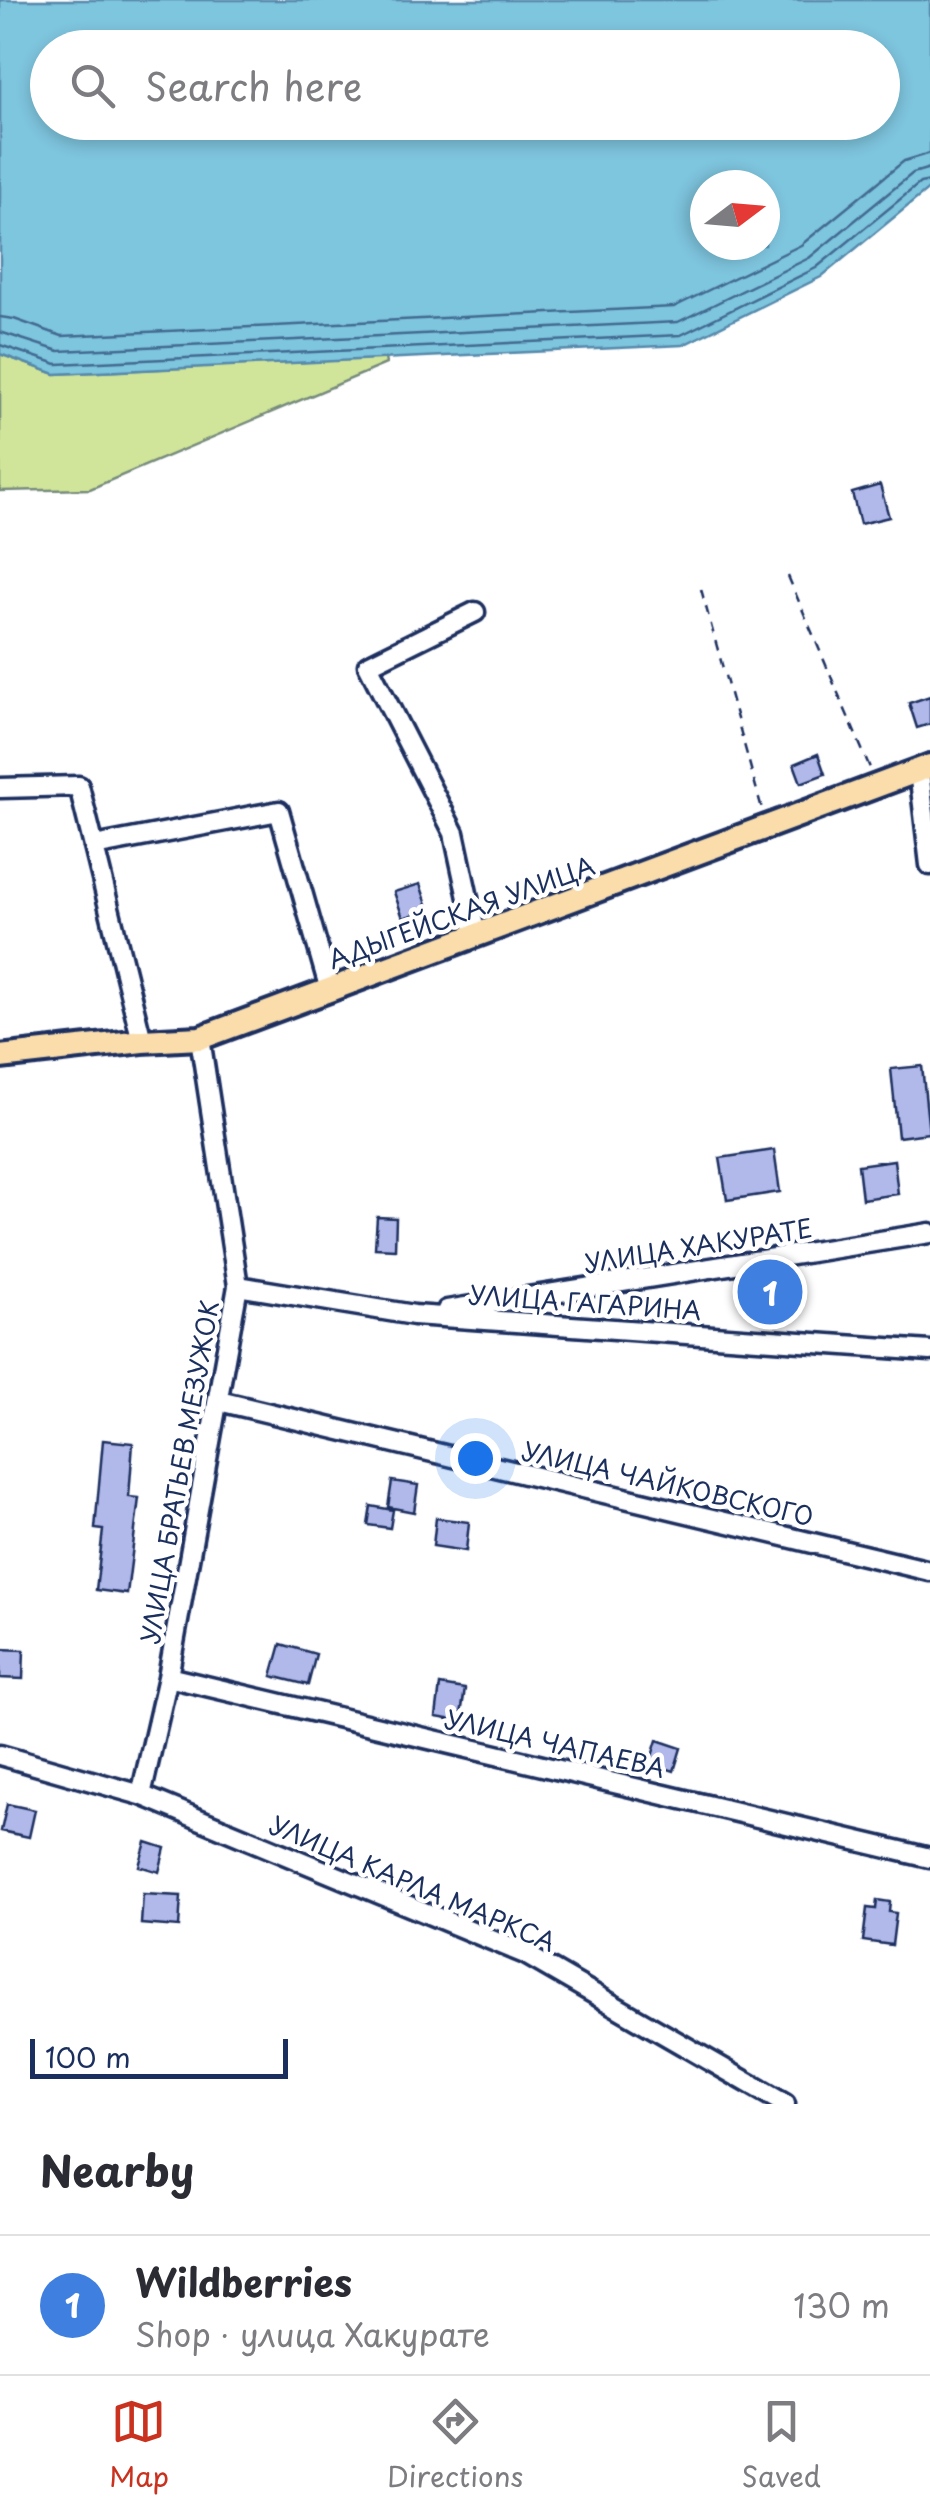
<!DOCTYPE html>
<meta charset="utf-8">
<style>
body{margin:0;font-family:"Playpen Sans",sans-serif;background:#f2f2f3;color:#2b2b33}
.compass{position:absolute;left:690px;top:170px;width:90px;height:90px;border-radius:50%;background:#fff;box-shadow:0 5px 15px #0003;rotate:74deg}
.scale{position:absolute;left:30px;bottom:25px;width:258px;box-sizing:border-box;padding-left:10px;border:5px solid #1b2f5e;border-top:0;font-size:28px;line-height:35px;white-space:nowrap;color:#1b2f5e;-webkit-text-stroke:8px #fff;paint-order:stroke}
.you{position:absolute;left:475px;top:1458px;width:35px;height:35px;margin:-25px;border:8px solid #fff;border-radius:50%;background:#1a73e8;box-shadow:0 0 0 15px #1a73e833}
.badge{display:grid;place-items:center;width:65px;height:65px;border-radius:50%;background:#c8321e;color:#fff;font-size:32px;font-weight:700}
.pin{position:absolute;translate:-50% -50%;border:5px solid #fff;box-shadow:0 2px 10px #0006}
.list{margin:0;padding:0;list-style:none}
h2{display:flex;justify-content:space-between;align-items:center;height:130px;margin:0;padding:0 40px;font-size:42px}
h2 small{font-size:32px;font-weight:400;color:#7c7c81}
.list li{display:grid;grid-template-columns:65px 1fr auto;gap:30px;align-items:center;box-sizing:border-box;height:140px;padding:0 40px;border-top:2px solid #e1e1e2}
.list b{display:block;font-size:38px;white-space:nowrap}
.list p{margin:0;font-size:32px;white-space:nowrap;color:#7c7c81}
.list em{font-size:32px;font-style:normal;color:#7c7c81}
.icon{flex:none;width:55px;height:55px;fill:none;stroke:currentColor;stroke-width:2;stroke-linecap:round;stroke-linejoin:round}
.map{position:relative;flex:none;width:930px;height:2104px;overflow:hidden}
.search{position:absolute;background:#fff;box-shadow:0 5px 15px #0003;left:30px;right:30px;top:30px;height:110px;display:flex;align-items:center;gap:25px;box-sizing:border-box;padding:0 35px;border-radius:55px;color:#7c7c81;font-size:38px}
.sheet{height:270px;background:#fff}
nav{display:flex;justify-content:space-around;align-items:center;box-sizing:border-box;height:140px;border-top:2px solid #e1e1e2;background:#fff;font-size:28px;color:#7c7c81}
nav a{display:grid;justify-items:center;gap:5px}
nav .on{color:#c8321e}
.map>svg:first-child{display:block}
.green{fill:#d0e599;stroke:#768a7c;stroke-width:2.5}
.water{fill:#7ec5de;stroke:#5689ab;stroke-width:2.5;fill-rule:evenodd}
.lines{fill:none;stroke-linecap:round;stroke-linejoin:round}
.shore{stroke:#436b91;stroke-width:2.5}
.building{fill:#b1b9ea;stroke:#1b2f5e;stroke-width:2.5}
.minor-casing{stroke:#1b2f5e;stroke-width:25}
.major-casing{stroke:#1b2f5e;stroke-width:30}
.path{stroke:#1b2f5e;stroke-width:2.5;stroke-dasharray:10 8;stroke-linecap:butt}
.minor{stroke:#fff;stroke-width:18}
.major{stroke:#faddab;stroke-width:22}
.labels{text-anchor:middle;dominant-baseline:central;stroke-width:9;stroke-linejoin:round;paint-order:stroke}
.street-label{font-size:25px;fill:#1b2f5e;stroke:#fff}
</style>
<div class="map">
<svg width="930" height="2104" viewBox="0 0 930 2104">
<rect width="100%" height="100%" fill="#fff"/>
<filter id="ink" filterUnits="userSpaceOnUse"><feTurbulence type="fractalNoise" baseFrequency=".01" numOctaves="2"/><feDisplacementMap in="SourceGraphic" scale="20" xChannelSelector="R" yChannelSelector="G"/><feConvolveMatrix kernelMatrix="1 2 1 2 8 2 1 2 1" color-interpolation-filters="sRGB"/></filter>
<g filter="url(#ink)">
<path class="green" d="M0,354L55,374L385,358L386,364L90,489L0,491Z"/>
<path class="water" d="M0,0H930V188L821,277L683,345L55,374L0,354ZM48,48H882V122H48ZM705,185H765V245H705Z"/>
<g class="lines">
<path class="shore" d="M0,317L14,319L62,336L674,307L801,245L904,161L930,153
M0,332L59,351L678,322L809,258L913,173L930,168
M0,345L57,364L681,335L816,268L920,183L930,181"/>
</g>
<path class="building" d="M880,485L889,517L860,524L852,493Z
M930,696V724L917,728L909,703Z
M818,754L825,774L801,783L794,764Z
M420,884L429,910L403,918L394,892Z
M922,1066L929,1133L898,1137L891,1069Z
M774,1150L780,1192L727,1200L720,1158Z
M894,1160L898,1194L862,1199L858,1165Z
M377,1217L396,1218L395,1249L375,1248Z
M783,1275L784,1308L757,1309L756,1276Z
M103,1440L133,1443L129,1497L139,1498L127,1594L96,1590L103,1530L95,1529Z
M392,1481L418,1485L414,1512L388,1507Z
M371,1506L393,1510L390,1528L368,1525Z
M436,1518L469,1522L466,1551L433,1546Z
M281,1644L316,1654L308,1685L272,1676Z
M0,1649L24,1650L23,1679L0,1678Z
M440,1685L465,1689L460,1721L436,1717Z
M657,1740L681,1748L674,1771L650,1763Z
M7,1804L35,1810L29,1837L1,1831Z
M146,1842L165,1848L159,1872L139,1866Z
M143,1894L181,1896L179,1927L141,1924Z
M877,1900L890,1902L889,1912L896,1913L892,1945L863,1941L867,1908L876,1909Z"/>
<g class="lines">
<g class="minor-casing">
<path id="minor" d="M475,612L368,665L454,833L476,935
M919,771L930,865
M0,788L79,786L142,1041
M94,846L279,811L330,990
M238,1286L414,1315L930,1351
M447,1310L930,1233
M219,1401L930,1571
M168,1677L930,1858
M0,1755L141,1795L525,1954L785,2104
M141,1795L168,1677L238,1286L200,1038"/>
</g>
<g class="major-casing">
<path id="major" d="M0,1057L142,1041L200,1038L930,766"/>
</g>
<path class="path" d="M788,576L870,768
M701,589L762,809"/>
<use href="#minor" class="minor"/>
<use href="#major" class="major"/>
</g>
</g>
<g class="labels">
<g class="street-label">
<text transform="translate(461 912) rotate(-20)">АДЫГЕЙСКАЯ УЛИЦА</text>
<text transform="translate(698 1245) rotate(-9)">УЛИЦА ХАКУРАТЕ</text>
<text transform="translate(585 1302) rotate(4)">УЛИЦА ГАГАРИНА</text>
<text transform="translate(179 1472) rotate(-80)">УЛИЦА БРАТЬЕВ МЕЗУЖОК</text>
<text transform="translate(668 1483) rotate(13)">УЛИЦА ЧАЙКОВСКОГО</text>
<text transform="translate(555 1743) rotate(13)">УЛИЦА ЧАПАЕВА</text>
<text transform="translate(413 1883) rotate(23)">УЛИЦА КАРЛА МАРКСА</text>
</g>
</g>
</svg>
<svg class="compass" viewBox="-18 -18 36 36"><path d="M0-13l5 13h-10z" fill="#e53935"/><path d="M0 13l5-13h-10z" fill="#7c7c81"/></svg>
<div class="scale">100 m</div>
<div class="you"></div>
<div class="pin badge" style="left:770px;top:1292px;background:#3f7fe0">1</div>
<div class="search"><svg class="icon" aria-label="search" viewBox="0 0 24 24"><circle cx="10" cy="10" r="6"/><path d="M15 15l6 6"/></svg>Search here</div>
</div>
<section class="sheet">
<h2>Nearby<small></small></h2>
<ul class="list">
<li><span class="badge" style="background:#3f7fe0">1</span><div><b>Wildberries</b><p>Shop · улица Хакурате</p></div><em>130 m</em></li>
</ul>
</section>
<nav>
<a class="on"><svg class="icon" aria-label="map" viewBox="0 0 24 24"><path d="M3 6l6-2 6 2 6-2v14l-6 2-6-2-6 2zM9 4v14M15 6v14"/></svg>Map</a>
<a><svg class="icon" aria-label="directions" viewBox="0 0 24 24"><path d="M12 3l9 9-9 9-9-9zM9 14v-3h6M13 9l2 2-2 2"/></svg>Directions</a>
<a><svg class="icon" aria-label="saved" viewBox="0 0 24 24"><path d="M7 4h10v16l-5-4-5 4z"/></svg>Saved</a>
</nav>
